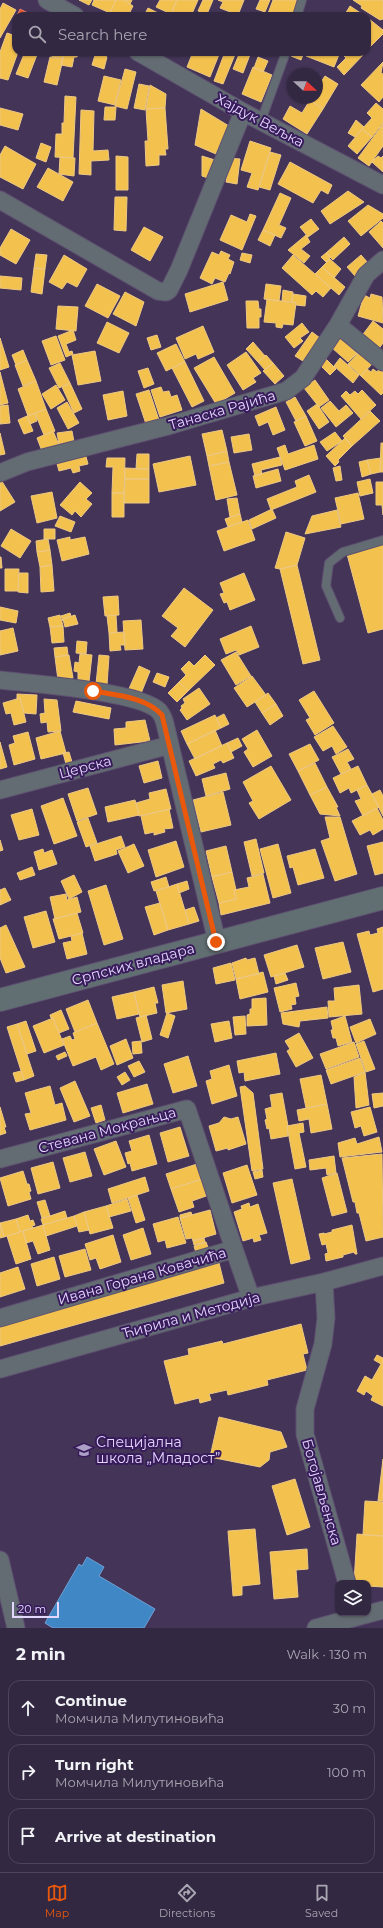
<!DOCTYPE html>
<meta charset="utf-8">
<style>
body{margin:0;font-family:Montserrat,sans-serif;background:#3b3049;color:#f1f3f6}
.controls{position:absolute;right:12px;bottom:12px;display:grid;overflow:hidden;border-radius:8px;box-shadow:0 1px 3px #0004}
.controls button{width:36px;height:36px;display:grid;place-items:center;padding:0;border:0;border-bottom:1px solid #4e445b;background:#332842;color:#f1f3f6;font:20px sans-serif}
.compass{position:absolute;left:287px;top:68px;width:36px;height:36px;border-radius:50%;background:#332842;box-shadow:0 1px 3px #0004;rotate:111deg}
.scale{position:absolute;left:12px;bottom:10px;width:47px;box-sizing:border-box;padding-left:4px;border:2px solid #e4d7fe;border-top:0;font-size:11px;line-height:14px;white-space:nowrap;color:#e4d7fe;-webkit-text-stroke:3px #381b5b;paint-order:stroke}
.stop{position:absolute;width:12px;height:12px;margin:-9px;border:3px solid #ea580c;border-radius:50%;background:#fff}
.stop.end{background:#ea580c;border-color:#fff;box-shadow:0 1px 4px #0008}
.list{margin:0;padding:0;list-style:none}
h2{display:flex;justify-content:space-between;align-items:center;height:52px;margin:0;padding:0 16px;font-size:17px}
h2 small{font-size:13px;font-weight:400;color:#a9a6b2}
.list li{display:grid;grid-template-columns:26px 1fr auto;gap:12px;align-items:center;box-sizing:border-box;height:56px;margin:0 8px 8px;padding:0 8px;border:1px solid #4e445b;border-radius:12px}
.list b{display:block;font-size:15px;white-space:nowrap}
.list p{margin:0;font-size:13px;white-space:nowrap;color:#a9a6b2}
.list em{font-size:13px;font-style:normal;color:#a9a6b2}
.icon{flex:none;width:22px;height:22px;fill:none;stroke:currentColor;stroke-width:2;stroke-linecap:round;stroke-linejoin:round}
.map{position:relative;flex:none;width:383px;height:1628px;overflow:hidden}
.search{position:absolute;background:#332842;box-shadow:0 1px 3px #0004;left:12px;right:12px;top:12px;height:44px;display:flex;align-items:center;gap:10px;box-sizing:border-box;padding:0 14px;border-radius:12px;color:#a9a6b2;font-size:15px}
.sheet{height:244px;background:#332842}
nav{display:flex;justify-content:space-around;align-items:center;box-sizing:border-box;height:56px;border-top:1px solid #4e445b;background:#332842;font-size:11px;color:#a9a6b2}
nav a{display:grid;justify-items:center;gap:2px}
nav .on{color:#ea580c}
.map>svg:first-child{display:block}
.homes{fill:#f2c14e;stroke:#eec883}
.shops{fill:#e4572e;stroke:#e47d6c}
.schools{fill:#3f88c5;stroke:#70a0d6}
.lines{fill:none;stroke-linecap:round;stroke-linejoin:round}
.service-casing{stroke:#5e5170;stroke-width:10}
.minor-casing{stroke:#5e5170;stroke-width:19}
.secondary-casing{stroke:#5e5170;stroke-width:24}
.service{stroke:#636c72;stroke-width:8}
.minor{stroke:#636c72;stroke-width:17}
.secondary{stroke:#616e72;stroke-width:22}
.route{stroke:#ea580c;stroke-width:5}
.labels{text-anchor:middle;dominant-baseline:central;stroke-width:4;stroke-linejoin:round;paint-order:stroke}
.street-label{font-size:14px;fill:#e4d7fe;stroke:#381b5b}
.poi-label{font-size:14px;fill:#e4d7fe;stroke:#381b5b;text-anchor:start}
</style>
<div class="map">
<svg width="383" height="1628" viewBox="0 0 383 1628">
<rect width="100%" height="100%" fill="#443558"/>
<path class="homes" d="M79,0H92L89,5Z
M94,0H116L110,13L92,5Z
M116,0H124L133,6L128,16H106L108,12L110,13Z
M124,0H132L130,4Z
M160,0H177L171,14L156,7Z
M177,0H198L191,16H176L171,14Z
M203,0H213L207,14L198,11Z
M218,0H244L238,15L220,8L223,2Z
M260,0H270L265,12L256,9Z
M273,0H296L300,1L294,16H267Z
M353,0H383V19L380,20L361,8L362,6Z
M3,3L16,10L0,38V9Z
M350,6L365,16H344Z
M148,8L164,16H144Z
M369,19L383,30V34L367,50V22Z
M7,33L16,36V52H18L8,80L0,78V52Z
M25,52H38L28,78L16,74Z
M53,52H64L63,59L52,57Z
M64,52H78L77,57H74L72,67L61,65Z
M96,52H99L107,57L104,69L92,65Z
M193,52H220L210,77L187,67Z
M225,52H236L223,84L214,81Z
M240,52H251L243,73L233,69Z
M292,52H304L301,60L291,56Z
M307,52H340L334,67L306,56Z
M348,52H362L364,54L344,75L337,67L346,58L344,56Z
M50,57L63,59L57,85L44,82Z
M258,57L268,61L263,72L254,68Z
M383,62L381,73L383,74V97L379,102L361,85Z
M253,67L272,75L261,102L242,94Z
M125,69L136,72L127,109L115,106Z
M104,76L121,80L115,105L98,101Z
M325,76L338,84L323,109L310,100L311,98H317V88Z
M139,84L149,86L145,110L134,108Z
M150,85L166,94L165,108L146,109Z
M65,96L76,97L73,158L55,157L56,134H62V123H64Z
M310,100L323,109L307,134L283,119L290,106L302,113Z
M376,103L383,109V123L372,137L362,129L372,118L367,113Z
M105,107H116L115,120H104Z
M0,108L23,114L18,130L0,125Z
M165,108L168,149H165L166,155H159V165L146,166L145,141H148L146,109Z
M201,109L229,126L216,154L195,145Z
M81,110L94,111L93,151L108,150L109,160L91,161V175L79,174Z
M356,120L364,127L355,137L348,133Z
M383,124V146L369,166L358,158Z
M362,129L372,137L357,154L348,146Z
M250,141L271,148L258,190L247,187L252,173L241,170Z
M41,143L51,147L46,162L36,158Z
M5,146L36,164L23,189L0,177V155Z
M270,152L281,155L270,190L259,187Z
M116,156L128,157V190H116Z
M202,156L215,160L208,178L202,176Z
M378,156L381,158L383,156V172L372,162Z
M60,157L75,158L74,176L59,174Z
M229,158L240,159L237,184L226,182Z
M290,162L332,185L328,194L321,190L313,203L278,184Z
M48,168L73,182L63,201L37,187Z
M348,191L364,202L330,224L321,211Z
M280,193L291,198L279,225L286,228L281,238L263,230Z
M115,197H127L126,231L114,230Z
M368,205L383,214V218L361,236L348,221Z
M250,214L256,216L242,250L220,240L231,215L247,222Z
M311,219L319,229L308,237L300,227Z
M381,221L383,223V248L369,232Z
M144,227L163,237L150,261L131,250Z
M11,229L30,240L16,264L0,255V248Z
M263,230L275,235L270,246L258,240Z
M306,235L310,242L301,249L310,256L304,263L288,250Z
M344,237L350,244L333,260L326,253Z
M221,251L230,255L228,259L234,262L230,274L229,273L225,282L215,278L212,284L200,278L212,252L219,255Z
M242,253L252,255L250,263L240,260Z
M326,253L331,257L326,262L321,257Z
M36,254L47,255L45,269L34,268Z
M64,255L87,269L77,287L67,282L62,289L49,282Z
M293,255L331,288L323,297L316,291L312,295L282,268Z
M361,255L369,264L355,276L347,267Z
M330,259L341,269L334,278L322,267Z
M322,267L345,287L339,295L315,274Z
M34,268L45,269L42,294L31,292Z
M0,276L22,278L21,290L0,288Z
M223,282L228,300L190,312L185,294Z
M97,284L120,296L108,318L85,306Z
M266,284L281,286L279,301L264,299Z
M283,290L293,292L292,302L282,301Z
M125,292L144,302L136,326L113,314Z
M293,294L306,296L305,306L296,305V303L292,302Z
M371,294L382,297L383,323L358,316L364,295L370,298Z
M267,299L296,303L293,325L283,324L282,328L276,327V323L264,322Z
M246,301H258L259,309H261V317H259V328H247Z
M58,306L78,307L76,331L56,329Z
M373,321L383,329V343L375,354L358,341Z
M107,322L129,333L119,353L97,343Z
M302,323L309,332L300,338L303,341L294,348L285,337Z
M203,326L214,352L198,359L196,354L185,359L176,338Z
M73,330L76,340L66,344L69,352L72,351L73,354L66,357L58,336Z
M312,332L320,338L303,361L295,356Z
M157,335L161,347L151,350L147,338Z
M56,336L65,360L51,365L42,341Z
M0,338L9,367L0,370Z
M340,338L357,353L348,362L331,347Z
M253,342L265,356L258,362L246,349Z
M176,344L185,362L166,371L157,353Z
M23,350L27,360L16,365L12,355Z
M95,351L101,381L78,385L72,355Z
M246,352L261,373L253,378L256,382L243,390L227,365Z
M359,352L372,364L361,376L348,364Z
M266,355L273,363L265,370L258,362Z
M323,356L336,369L330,375L317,362Z
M214,357L235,393L216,404L194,368Z
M340,358L359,375L353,383L334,366Z
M27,360L36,381L23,386L15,365Z
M185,362L204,401L192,407L172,368Z
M60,363L70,383L59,388L49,368Z
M273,363L284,376L275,384L263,371Z
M148,368L154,384L144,388L138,371Z
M367,369L371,372L373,369L377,372L379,369L383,372V393L381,395L361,376Z
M0,372L8,403L0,405Z
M315,380L329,400L319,407L304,388Z
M36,381L46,409L28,416L18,389Z
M70,383L82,409L74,413L62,387Z
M56,385L65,400L51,409L42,394Z
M161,387L163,392L169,391L171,397L177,395L182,410L160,417L151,390Z
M149,390L159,420L146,424L136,394Z
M362,390L376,405L361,419L341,396L346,391L350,395L355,391L358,394Z
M123,391L127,416L108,420L103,395Z
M295,397L306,416L296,421L286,402Z
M330,401L339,411L346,405L353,413L336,427L321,408Z
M67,402L79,423L68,429L57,408Z
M317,404L329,422L319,429L307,411Z
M8,405L10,423L0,424V406Z
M276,407L285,430L273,435L268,422L259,426L255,416Z
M46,409L55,431L44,435L35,413Z
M370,411L380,421L352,446L343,436Z
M35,413L37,421L30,424L27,416Z
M27,416L33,431L24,434L18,420Z
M306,416L317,441L305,446L294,422Z
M222,430L227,451L207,456L202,434Z
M53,431L59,445L42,451L37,438Z
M72,431L74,442L59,444L57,433Z
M335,432L342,441L327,451L320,442Z
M0,433L5,454L0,455Z
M249,434L252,450L234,453L231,437Z
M345,438L352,446L338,460L339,462L335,466L326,456Z
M381,443H383V472H380Z
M285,445L288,454L314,445L318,459L285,470L277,448Z
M227,451L229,462L209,466L207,456Z
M85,453L88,464L79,466L80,471L73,473L71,468L59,471L56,460Z
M137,454H149V469H136Z
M190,456L196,485L159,492L153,464Z
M280,457L282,465L261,470L262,474L255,476L252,464Z
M107,458H125L124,493H112L113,467H106Z
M381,458L380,472L371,474L367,460Z
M367,460L371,474L362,477L359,462Z
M229,462L237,495L216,500L209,466Z
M340,466L342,480L336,481L333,468Z
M125,468L149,469V479H125Z
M278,469L281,481L256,488L253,476Z
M309,475L316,492L271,510L267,499L297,487L295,481Z
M125,479H149V503H124Z
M370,479L373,493L360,496L357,482Z
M1,480L15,502L0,511V481Z
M80,482L92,493L86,499L92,504L81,517L75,511L72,515L60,505Z
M376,482H383V515L382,505H376Z
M52,492L57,518L37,523L31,496Z
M112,493H124V517H112Z
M358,493L364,519L341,524L335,498Z
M237,498L240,514L230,517L227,499Z
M272,509L276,518L252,529L249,520Z
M337,510L341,527L305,534L312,516Z
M240,514L242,522L228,527L225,519Z
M60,516L75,522L71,532L55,526Z
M248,520L255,540L224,551L217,531Z
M11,529L31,541L20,558L1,546Z
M44,529H55V539H44Z
M286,532L305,538L297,565L280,569L275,568Z
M70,537V540L85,537L89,554L62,561L57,540Z
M48,539L50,550L37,552L36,541Z
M383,541V629L368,633L347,554Z
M50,550L52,565L40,567L37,552Z
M0,557H1L2,568H0Z
M52,565L54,591L41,592L40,567Z
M297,565L320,660L303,664L280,569Z
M5,569H19L18,591H5Z
M19,573H28V593L18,592Z
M244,573L255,600L230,610L227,602L224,603L220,594L224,593L220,583Z
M184,588L213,610L185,647L171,636L178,628L162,616Z
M118,596L119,615L105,616L103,597Z
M0,607L18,611L16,623L0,620Z
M70,613L71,616L63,619V621L61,616Z
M60,615L63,626L50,627L48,618Z
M75,615L78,624L65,627L63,619Z
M116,615L117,632L109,633L107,616Z
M141,620L143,649L125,650L123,621Z
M63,626L64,642L52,643L50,627Z
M251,626L259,647L239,655L236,650L226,654L220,639Z
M13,628L18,651L0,655V631Z
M124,632L125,645H120L121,650L110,651L109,633Z
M77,641L87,642L86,654L76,653Z
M67,647L68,655L55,657L54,648Z
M236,652L251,676L236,685L221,660Z
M80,654L92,655L89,682L78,681V672L74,671L75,662L79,663Z
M69,655L73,678L58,680L55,657Z
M99,655L109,656L107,685L96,684Z
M205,655L215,665L188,691L179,682L186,675L181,669L189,661L194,666Z
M139,666L150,671L140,696L128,691Z
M157,673L169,677L165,687L153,682Z
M252,676L266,695L247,707L234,688Z
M179,682L188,691L177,702L168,693Z
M199,688L210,704L187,720L180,710L182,708L181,706L185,703L183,699Z
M314,691L334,723L315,735L306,720L310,718L299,700Z
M268,693L276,704L262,713L255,702Z
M17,694L37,695L36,714L24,713L20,698L17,699Z
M20,698L26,722L14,725L11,713L6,714L3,703Z
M44,699L57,700L61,731L48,732L47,722L41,723L40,714L45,713Z
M76,701L111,708L109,719L73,712Z
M276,704L283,716L270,725L262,713Z
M224,714L229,724L221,728L216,718Z
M215,715L221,728L187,744L181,731Z
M145,720L150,741L115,745L114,729L126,728V722Z
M333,726L347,747L336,754L332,746L323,751L314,737Z
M215,730L222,746L195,759L187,744Z
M257,730L272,756L253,767L244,752L248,749L242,739Z
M60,731L66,753L41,759L36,738Z
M28,732L35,759L14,765L9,745L15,743L13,736Z
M238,738L242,746L231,752L227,743Z
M0,742L7,767L0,769Z
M227,743L234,758L223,763L221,760L213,764L215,768L196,776L189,761Z
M310,744L319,760L298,771L289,754Z
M348,749L354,759L347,762L351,769L341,774L332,757Z
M69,752L72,762L66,764L63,753Z
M158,761L162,778L144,783L139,766Z
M315,763L327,787L310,795L298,771Z
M271,766L291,800L259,819L249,803L253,801L243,782Z
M358,766L367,785L351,793L349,788L340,793L333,778Z
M226,773L230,789L206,796L202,779Z
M367,785L379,807L363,816L355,801L361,799L357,790Z
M327,787L338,807H336L340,816L320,814L310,795Z
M88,788L97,814L77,821L68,794Z
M166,789L171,809L139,816L136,803L150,799L149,793Z
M380,790L383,796V816L372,794Z
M223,792L231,825L201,832L193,800Z
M63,798L77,836L54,844L41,806Z
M135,800L139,815L108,822L105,807Z
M377,808L383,820V829L373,835L370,830L360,835L352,821Z
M32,809L39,835L19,840L11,815Z
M169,809L173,828L164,829L165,832L154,835V832L145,834L141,816Z
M325,817H340L357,874L335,881L321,841L330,838Z
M88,818L97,843L86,847L77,822Z
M121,836L125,847L116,850L117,854L95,861L90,846Z
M256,839L264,873L252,876L244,842Z
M0,840L3,850L0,851Z
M176,841L184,867L156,877L148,850Z
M383,842V873L375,875L367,846Z
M134,844L144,866L128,873L118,851Z
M278,844L291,893L273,898L260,849Z
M226,846L232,872L212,877L206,851Z
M43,849L44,853L52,850L57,864L39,870L34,852Z
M315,849L324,878L298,885L293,867L290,868L287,856Z
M32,867L35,875L20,880L17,873Z
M232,872L236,890H234L236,899L219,903L212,877Z
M263,874L270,903L221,915L219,903L236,899L234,890L249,887L247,878Z
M74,875L82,892L69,899L61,881Z
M166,877L169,887L154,891L151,882Z
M187,881L189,889L179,893L177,884Z
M177,884L189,924L168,930L156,891Z
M106,885L123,939L104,945L88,891Z
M5,888L11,900L0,905V890Z
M66,894L67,900L77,897L81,912L55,919L50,897Z
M160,903L168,930L154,935L145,907Z
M194,907L199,921L189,924L185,910Z
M46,911L55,942L33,948L24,917Z
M77,913L83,933L59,939L53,919Z
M6,925L25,967L6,973L0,958V928Z
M383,927V989L373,992L357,934L369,931L370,935L378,933L377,929Z
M82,933L87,954L67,959L63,943L72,941L71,936Z
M343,942L351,972L323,979L315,948Z
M297,945L304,967L271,977L264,955Z
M246,958L247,960L255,958L259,974L236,979L232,963Z
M231,963L235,980L216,984L213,968Z
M263,972L268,992L240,999L236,979Z
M285,973L288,980L276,984L274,976Z
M183,981L187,1009L166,1013L162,985Z
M296,983L299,996L295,997L296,1004L291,1005L292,1009L280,1012L274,988Z
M359,985L362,1014L329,1017L328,1001H335L334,988Z
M154,987L158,1003H155L157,1013L140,1017L134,992Z
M134,992L139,1014L117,1019L112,997Z
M266,998L267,1025L247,1026V1015L250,1014V1009H252V999Z
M88,1000L97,1023L75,1032L66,1009Z
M327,1007L328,1018L300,1021L299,1027L283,1024L281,1013Z
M61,1010L69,1029L59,1033L53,1018H51L50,1015Z
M167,1013L175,1016L168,1038L160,1035Z
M146,1015L152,1039L142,1042L136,1018Z
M245,1016L246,1034L235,1035L233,1017Z
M345,1016L352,1042L338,1046L336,1038H333L331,1030H333L331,1021Z
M53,1018L64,1045L44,1053L33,1026Z
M370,1019L376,1034L356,1043L350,1027Z
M26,1021L36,1051L27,1054L17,1024Z
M229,1021L232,1038L215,1042L211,1024Z
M97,1023L114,1064L101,1070L96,1057L73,1066L62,1039L70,1036L72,1040L75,1039L73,1033Z
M17,1024L34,1076L24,1080L7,1027Z
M299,1033L313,1058L296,1067L287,1051L290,1049L285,1041Z
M126,1039L133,1058L117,1065L110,1046Z
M141,1041L142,1053L133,1054L132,1042Z
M364,1041L375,1069L366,1072L356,1044Z
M354,1042L359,1057L326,1069L320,1054Z
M65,1052L67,1056L58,1060L56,1056Z
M276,1053L280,1074L245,1081L244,1072L239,1073L237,1061Z
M188,1056L197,1086L173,1093L164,1064Z
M360,1058L365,1072L331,1084L326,1070Z
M139,1061L145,1072L134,1077L128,1066Z
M229,1065L237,1096L212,1104L206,1081L212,1079L210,1071Z
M21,1071L24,1080L16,1082L13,1073Z
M125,1072L130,1080L122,1085L117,1077Z
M365,1072L369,1105L356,1108L354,1077Z
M321,1075L327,1104L306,1108L300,1079Z
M75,1081L90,1116L74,1122L60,1088Z
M147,1084L153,1104L123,1113L117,1093Z
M50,1086L55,1105L62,1103L66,1120L30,1130L25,1114L31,1113L25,1093Z
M245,1086L253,1093L263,1169L252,1171L240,1087Z
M282,1093L288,1126H287L288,1136L271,1139L269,1128L267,1129L265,1120L267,1119L265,1109L272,1107L270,1095Z
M383,1093V1106L374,1108L372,1094Z
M327,1104L332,1129L311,1133L309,1119L299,1121L297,1110Z
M101,1105L105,1120L96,1123L91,1108Z
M0,1107L6,1127H4L6,1133L0,1135Z
M370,1107L377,1132L364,1136L361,1126L355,1128L351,1112Z
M224,1117L231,1119L238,1117L246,1144L228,1150V1148L216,1151L209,1126L219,1123Z
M303,1123L304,1132L299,1133L306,1167L295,1169L287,1126Z
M180,1127L189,1156L168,1162L160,1133Z
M149,1135L157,1164L132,1171L130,1163L128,1164L125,1153L132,1151L129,1141Z
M379,1137L382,1152L340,1157L338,1143L355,1138L357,1144Z
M116,1141L126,1167L104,1175L94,1149Z
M85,1152L92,1176L70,1182L63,1158Z
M382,1154L383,1237L366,1241L359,1213H357L355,1202H353L342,1158Z
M334,1156L336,1173L327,1175L326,1168L310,1170L309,1160Z
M53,1162L60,1188L38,1194L31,1168Z
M197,1164L202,1179L171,1189L166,1174Z
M247,1165L257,1195L232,1203L223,1173Z
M262,1170L263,1177L255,1179L253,1172Z
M23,1171L27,1184H29L31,1191L29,1192L31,1199L8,1206L0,1178Z
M337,1173L347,1212L332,1216L322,1178Z
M145,1177L149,1191L112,1203L108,1189Z
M202,1179L209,1195L192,1201L194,1207L179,1212L171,1189Z
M292,1179L310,1259L291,1264L273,1183Z
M137,1195L145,1220L136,1223L128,1198Z
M127,1199L131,1211L109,1217L106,1206Z
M45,1200L50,1216L42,1218L37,1202Z
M249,1203L250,1207L258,1204L267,1233L259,1235L261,1240L254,1242L253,1238L243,1241L234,1212L242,1209L241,1206Z
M106,1206L113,1228L90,1234L84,1212Z
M210,1210L216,1234L193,1241L192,1238L186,1239L180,1218Z
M65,1211L67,1218L43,1225L41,1219Z
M84,1212L89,1230L79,1232L74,1216Z
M191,1212L192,1215L180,1218V1215Z
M28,1215L30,1221L33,1220L35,1225L32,1226L33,1228L20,1232L16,1219Z
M74,1216L77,1226L46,1236L43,1225Z
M178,1217L186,1243L167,1248L165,1240L158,1242L153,1224Z
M16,1219L20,1232L4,1237L0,1223Z
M0,1223L4,1237L0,1238Z
M43,1225L50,1250L38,1254L33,1241L26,1243L23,1231Z
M352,1225L357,1254H355L354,1252L343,1255V1257L326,1261L325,1254L328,1253L326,1244L322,1245L319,1234L324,1233V1234L332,1232V1230Z
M143,1228L151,1254L131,1260L123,1235Z
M23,1231L31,1259L16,1264L7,1236Z
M113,1235L121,1262L100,1269L96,1258L90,1260L85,1244Z
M204,1238L205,1242L194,1245L193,1241Z
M206,1242L209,1250L196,1253L194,1246Z
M85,1249L91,1270L65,1277L59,1256Z
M54,1257L60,1279L37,1286L31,1264Z
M219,1263L224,1283L0,1346V1324Z
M18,1267L25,1289L0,1297V1273Z
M301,1324L308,1353L303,1354L307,1370L267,1380L268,1385L228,1395L227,1390L209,1394L211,1400L200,1403L199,1398L175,1404L164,1361L189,1355L188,1349L222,1341L223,1344Z
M377,1355L383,1358V1406L371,1400L373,1396L366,1391L364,1395L357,1391L365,1376L372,1380L381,1364L374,1360Z
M219,1417L281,1432L287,1447L270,1452L269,1460L260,1467L210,1457Z
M383,1459V1501H378Z
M295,1479L310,1527L287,1535L272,1486Z
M365,1501L383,1502V1536L363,1535Z
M255,1529L260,1584L242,1586V1595L233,1596L228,1531Z
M357,1534L383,1536V1587L368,1586V1583H354Z
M307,1549L308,1569L296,1570L298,1597L274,1599L270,1552Z"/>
<path class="shops" d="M20,9L34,16H17Z"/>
<path class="schools" d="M87,1557L104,1567L99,1576L155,1609L144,1628H53L45,1623L79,1564L82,1566Z"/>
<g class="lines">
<g class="service-casing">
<path id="service" d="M297,16L302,0
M261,121L286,52
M340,618L326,586L329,563L343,552L383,540"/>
</g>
<g class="minor-casing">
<path id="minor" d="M47,0L75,16
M138,52L243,112L383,185
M0,200L158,291L166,292L169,290L179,270L243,112
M338,325L383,362
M0,473L27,462L168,426L286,391L303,378L338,325L366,275L383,260
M0,680C32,684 139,691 159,711C163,716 165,722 166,728L217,942
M0,790L170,745
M0,1159L187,1109L234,1249
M324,1282L326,1318L323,1344L305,1409V1434L347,1583
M0,1318L234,1249L251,1298
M0,1369L251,1298L324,1282L383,1266
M0,1560L16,1628
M316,1628L383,1610"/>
</g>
<g class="secondary-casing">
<path id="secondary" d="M0,1000L383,898"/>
</g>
<use href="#service" class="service"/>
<use href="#minor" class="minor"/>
<use href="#secondary" class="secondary"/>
</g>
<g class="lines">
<path class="route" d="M93,691C115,695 146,697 162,715L216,942"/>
</g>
<defs>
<g id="school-bare" transform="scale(1.2)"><path d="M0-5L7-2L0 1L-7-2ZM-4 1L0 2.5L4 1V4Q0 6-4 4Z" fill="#ac9ec4" stroke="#381b5b" stroke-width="2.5" paint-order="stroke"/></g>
</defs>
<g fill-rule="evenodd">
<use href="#school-bare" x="84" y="1450"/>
</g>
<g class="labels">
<g class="street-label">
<text transform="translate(260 120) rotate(28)">Хајдук Вељка</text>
<text transform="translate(222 410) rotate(-16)">Танаска Рајића</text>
<text transform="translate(85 767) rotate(-15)">Церска</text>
<text transform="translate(133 964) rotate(-15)">Српских владара</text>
<text transform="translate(107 1130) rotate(-15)">Стевана Мокрањца</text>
<text transform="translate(142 1276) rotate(-16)">Ивана Горана Ковачића</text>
<text transform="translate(191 1315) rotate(-15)">Ћирила и Методија</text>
<text transform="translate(322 1492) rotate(74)">Богојављенска</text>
</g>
<g class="poi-label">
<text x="96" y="1442">Специјална<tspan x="96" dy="16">школа „Младост”</tspan></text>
</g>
</g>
</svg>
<div class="controls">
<button><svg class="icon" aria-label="layers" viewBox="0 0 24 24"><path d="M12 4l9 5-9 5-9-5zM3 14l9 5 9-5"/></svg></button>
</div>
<svg class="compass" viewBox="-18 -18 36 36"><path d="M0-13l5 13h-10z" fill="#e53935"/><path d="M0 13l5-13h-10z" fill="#a9a6b2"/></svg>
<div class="scale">20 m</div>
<div class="stop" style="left:93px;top:691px"></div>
<div class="stop end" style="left:216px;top:942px"></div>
<div class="search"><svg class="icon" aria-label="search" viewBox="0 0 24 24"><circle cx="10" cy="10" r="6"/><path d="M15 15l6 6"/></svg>Search here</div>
</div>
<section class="sheet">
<h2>2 min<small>Walk · 130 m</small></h2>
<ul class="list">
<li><svg class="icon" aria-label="ahead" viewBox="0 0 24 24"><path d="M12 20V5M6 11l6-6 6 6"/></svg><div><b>Continue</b><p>Момчила Милутиновића</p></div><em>30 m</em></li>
<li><svg class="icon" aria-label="right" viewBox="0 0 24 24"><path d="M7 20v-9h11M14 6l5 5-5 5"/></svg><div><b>Turn right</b><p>Момчила Милутиновића</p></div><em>100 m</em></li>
<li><svg class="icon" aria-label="arrive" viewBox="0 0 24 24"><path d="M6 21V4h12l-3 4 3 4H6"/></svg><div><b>Arrive at destination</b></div></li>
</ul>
</section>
<nav>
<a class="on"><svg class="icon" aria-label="map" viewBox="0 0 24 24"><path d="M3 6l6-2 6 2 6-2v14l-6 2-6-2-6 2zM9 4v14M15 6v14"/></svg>Map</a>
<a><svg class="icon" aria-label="directions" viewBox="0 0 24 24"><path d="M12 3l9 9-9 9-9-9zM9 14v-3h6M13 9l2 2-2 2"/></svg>Directions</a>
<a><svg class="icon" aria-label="saved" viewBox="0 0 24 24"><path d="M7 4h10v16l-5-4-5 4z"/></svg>Saved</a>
</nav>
